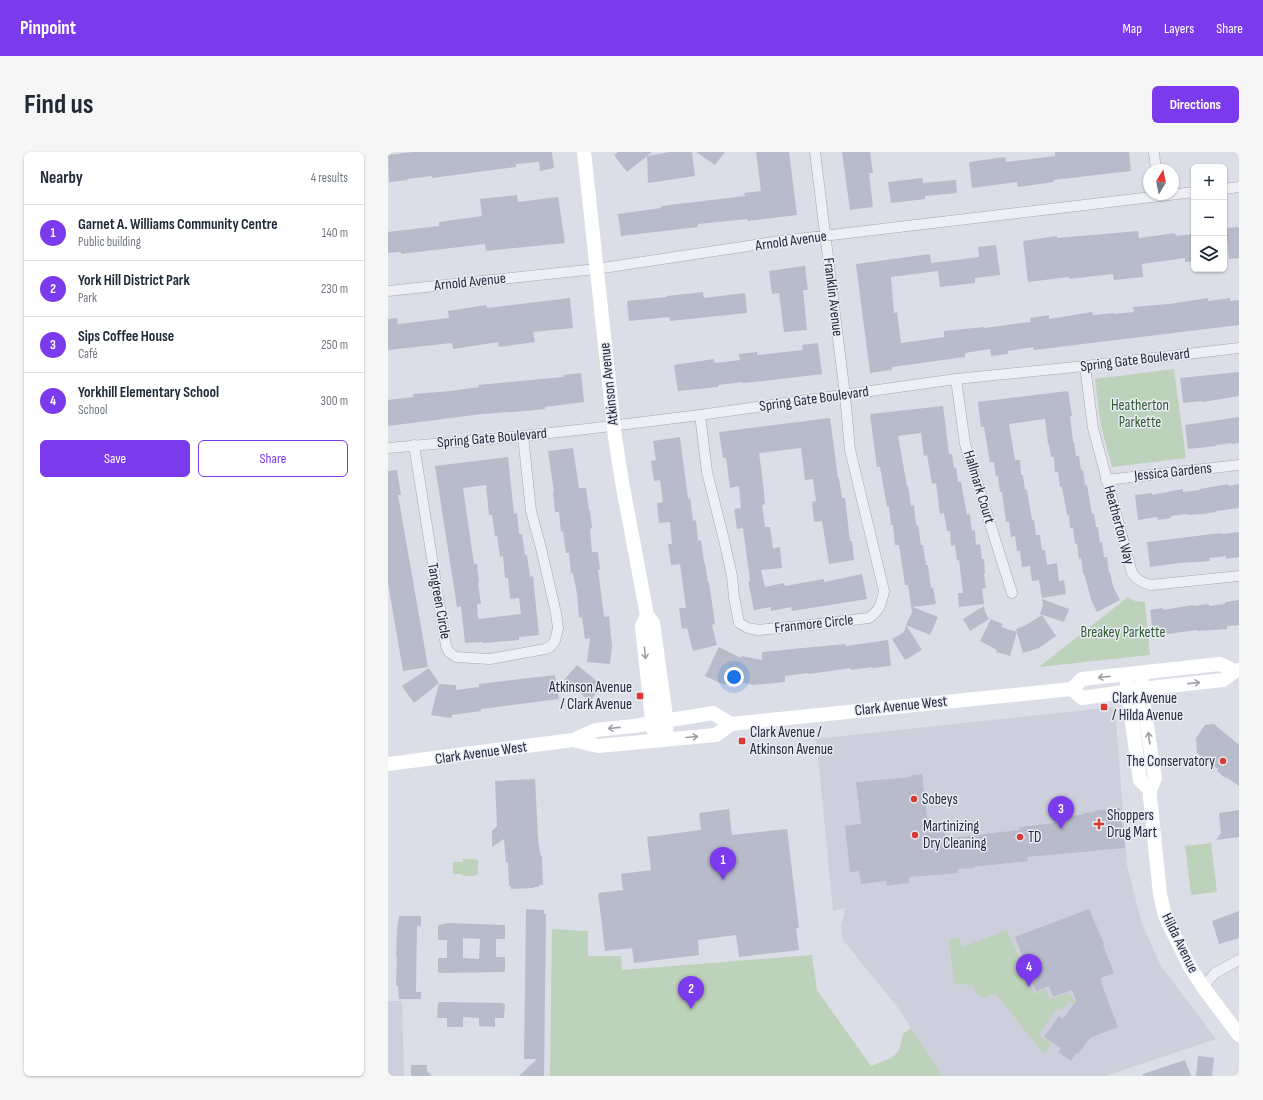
<!DOCTYPE html>
<meta charset="utf-8">
<style>
body{margin:0;font-family:"Sofia Sans Condensed",sans-serif;background:#f6f6f7;color:#1f2937}
.controls{position:absolute;right:12px;top:12px;display:grid;overflow:hidden;border-radius:6px;box-shadow:0 1px 3px #0004}
.controls button{width:36px;height:36px;display:grid;place-items:center;padding:0;border:0;border-bottom:1px solid #e0e1e3;background:#fff;color:#1f2937;font:20px sans-serif}
.compass{position:absolute;left:755px;top:12px;width:36px;height:36px;border-radius:50%;background:#fff;box-shadow:0 1px 3px #0004;rotate:10deg}
.you{position:absolute;left:346px;top:525px;width:14px;height:14px;margin:-10px;border:3px solid #fff;border-radius:50%;background:#1a73e8;box-shadow:0 0 0 6px #1a73e833}
.badge{display:grid;place-items:center;width:26px;height:26px;border-radius:50%;background:#7c3aed;color:#fff;font-size:13px;font-weight:700}
.pin{position:absolute;translate:-50% -33px;filter:drop-shadow(0 1px 2px #0008)}
.pin::after{content:'';position:absolute;top:21px;width:14px;height:12px;background:inherit;clip-path:polygon(0 0,100% 0,50% 100%)}
.list{margin:0;padding:0;list-style:none}
h2{display:flex;justify-content:space-between;align-items:center;height:52px;margin:0;padding:0 16px;font-size:17px}
h2 small{font-size:13px;font-weight:400;color:#747a83}
.list li{display:grid;grid-template-columns:26px 1fr auto;gap:12px;align-items:center;box-sizing:border-box;height:56px;padding:0 16px;border-top:1px solid #e0e1e3}
.list b{display:block;font-size:15px;white-space:nowrap}
.list p{margin:0;font-size:13px;white-space:nowrap;color:#747a83}
.list em{font-size:13px;font-style:normal;color:#747a83}
.actions{display:flex;gap:8px;padding:12px 16px}
.actions a{flex:1;padding:9px 0;border:1px solid #7c3aed;border-radius:6px;text-align:center;font-size:14px;color:#7c3aed}
.actions .main{background:#7c3aed;color:#fff}
.icon{flex:none;width:22px;height:22px;fill:none;stroke:currentColor;stroke-width:2;stroke-linecap:round;stroke-linejoin:round}
.map{position:relative;flex:none;width:851px;height:924px;overflow:hidden;border-radius:6px}
header{display:flex;align-items:center;gap:24px;box-sizing:border-box;height:56px;padding:0 20px;background:#7c3aed;color:#fff}
header strong{font-size:19px}
nav{display:flex;gap:22px;margin-inline-start:auto;font-size:14px}
.intro{display:flex;align-items:center;justify-content:space-between;box-sizing:border-box;height:96px;padding:0 24px}
h1{margin:0;font-size:28px}
.button{padding:10px 18px;border-radius:6px;background:#7c3aed;color:#fff;font-size:14px;font-weight:700}
main{display:flex;gap:24px;padding:0 24px}
aside{flex:1;background:#fff;border-radius:6px;box-shadow:0 1px 3px #0004}
.map>svg:first-child{display:block}
.built{fill:#cdd0dc}
.green{fill:#bdd2bb}
.building{fill:#b8bbca;fill-rule:evenodd}
.lines{fill:none;stroke-linecap:round;stroke-linejoin:round}
.street-casing{stroke:#a4a8b4;stroke-width:11}
.street{stroke:#eeeff5;stroke-width:10}
.secondary{stroke:#fff;stroke-width:14}
.oneway{stroke:#9c9fa8}
.poi-dot{fill:#d83a34;stroke:#eaedf5;stroke-width:1.5}
.labels{text-anchor:middle;dominant-baseline:central;stroke-width:3;stroke-linejoin:round;paint-order:stroke}
.street-label{font-size:15px;fill:#24293e;stroke:#eaedf5}
.park-label{font-size:15px;fill:#305b30;stroke:#eaedf5}
.poi-label{font-size:15px;fill:#24293e;stroke:#eaedf5;text-anchor:start}
</style>
<header>
<strong>Pinpoint</strong>
<nav><a>Map</a><a>Layers</a><a>Share</a></nav>
</header>
<div class="intro"><h1>Find us</h1><a class="button">Directions</a></div>
<main>
<aside>
<h2>Nearby<small>4 results</small></h2>
<ul class="list">
<li><span class="badge">1</span><div><b>Garnet A. Williams Community Centre</b><p>Public building</p></div><em>140 m</em></li>
<li><span class="badge">2</span><div><b>York Hill District Park</b><p>Park</p></div><em>230 m</em></li>
<li><span class="badge">3</span><div><b>Sips Coffee House</b><p>Café</p></div><em>250 m</em></li>
<li><span class="badge">4</span><div><b>Yorkhill Elementary School</b><p>School</p></div><em>300 m</em></li>
</ul>
<div class="actions"><a class="main">Save</a><a>Share</a></div>
</aside>
<div class="map">
<svg width="851" height="924" viewBox="0 0 851 924">
<rect width="100%" height="100%" fill="#dbdee7"/>
<path class="built" d="M727,555L739,713L754,772L773,814L828,887L717,924H555L510,856L455,788L453,774L457,756L445,759L429,593L427,587Z
M0,849H14L16,924H0Z"/>
<path class="green" d="M786,217L798,306L724,315L713,274L707,227Z
M740,445L747,449L757,450L762,503L651,515Z
M823,691L829,740L803,743L797,694Z
M75,707H87V708H90V722H88V724H75V722H65V710H75Z
M164,777L200,779V804H233L234,818L424,803L429,838L483,914L503,906L511,899L515,882L523,876L555,924H162Z
M619,778L646,842L658,836L662,847L681,841L687,849L685,852L681,849L674,859L669,856L650,883L664,892L655,901L608,842L595,846L589,841L584,833L566,832L561,787L571,786L574,795Z"/>
<path class="building" d="M25,0H164L166,16L152,19L151,10L128,12V15L44,26V24L19,27L20,28L1,30L0,3Z
M230,0H264L239,20L226,3Z
M282,0H304L307,24L260,31L259,4Z
M308,0H337L327,13Z
M368,0H401L409,63L360,69L359,67L310,72V75L233,84L230,62L273,56V54L357,44L356,41L373,39Z
M454,0H482L485,21H481L485,55L462,58Z
M667,0H741L743,19L665,28L666,30L630,35L629,30L584,36L581,10L617,5L618,10L667,4Z
M534,26L535,31L568,28L569,41L537,44V47L503,51L500,30Z
M129,43L130,50L170,45L177,91L98,99L97,92L13,102V100L0,101V80L51,74V70L94,64L92,47Z
M851,75V106L841,107L838,76Z
M750,79L751,86L787,81L788,84L806,82V109L797,110V106L754,112L755,125L726,128L725,122L681,127V125L640,130L635,89L669,84V86Z
M608,93L612,123L587,126V131L552,135L550,119L503,125L506,161L509,160L513,191L556,185V179L596,175V176L642,170V166L661,163V167L704,160L705,163L726,161V162L746,160L745,155L781,152L820,146V149L842,146V149L851,148V173L646,198L645,195L620,199V202L603,204L602,197L577,201V205L504,215V218L482,221L468,112L542,102L543,111L591,105L590,95Z
M417,114L420,138H415L419,178L396,180L391,141L384,142L381,119Z
M315,140L316,146L357,141L359,161L282,169L281,165L241,169L239,149L279,145V144Z
M182,146L185,176L145,180L147,190L111,195L110,190L65,197L64,191L0,198V167L9,166L10,172L61,166L60,159L98,153L99,156Z
M430,191L434,222L376,229L355,231L354,230L330,233V235L290,239L286,213L326,207L327,211L352,208L351,202L369,200V203L415,198L414,193Z
M851,220V244L815,250V249L795,251L792,226Z
M193,221L196,250L157,255V257L137,259L94,262L0,274V248L26,245L25,242L63,239L91,235L90,233L153,227L176,225L175,223Z
M680,239L684,264H682L685,290H686L688,304H691L693,318H695L697,333H699L704,362H706L708,375H710L712,391L714,390L716,405H719L721,421L722,420L725,434L732,448L709,460L704,450L696,422H695L693,406L691,407L689,391L687,392L685,376H682L681,363H679L674,335H672L670,320H667L666,305H663L661,292H660L657,267L621,272L627,308H632L633,323H635L637,338H639L644,368H646L648,383H652L654,398H657L659,413L669,411L671,429L676,428L678,442L654,446L651,428L644,429L642,414L634,415L632,399H629L627,384L623,385L621,370H618L614,340H612L610,324L608,325L606,310H602L596,275H593L590,250Z
M555,254L561,302H564L566,316L568,315L570,330H573L579,363L582,362L584,379L587,378L588,393L592,392L594,407H596L597,422H596L598,436L594,437L596,452L571,455L570,441H575L571,408L569,409L567,393L563,394L562,379H559L556,361L552,362L548,331L544,332L539,303L536,304L533,281L510,284L519,334H520L523,354L526,353L528,373H530L533,393H535L538,413H540L543,436L545,435L548,452L525,455L550,465L542,483L518,473L524,460L520,433H517L511,393H507L505,373H503L501,354L499,355L492,315H489L482,262Z
M851,265V291L844,292V291L828,293V294L800,297L797,273Z
M442,266L450,326H451L454,346H457L462,389H464L466,408L441,412L434,369L426,370L424,350L428,349L425,327L417,328L413,296L371,301L375,331L377,352L374,353L377,375H382L385,396L392,395L394,416L373,418L377,435L396,431L397,434L436,427V430L474,422L479,447L404,459L403,455L383,459V455L366,458L360,429H362L355,376L349,377L346,357L353,356L351,334L342,336L338,306H335L331,280Z
M292,285L300,347L302,346L305,369L308,368L310,389L313,388L316,411H317L320,431L321,430L327,472L324,473L329,493L305,499L299,476L294,477L291,456H298L292,412L283,413L280,392H284L282,370L271,371L269,351L275,350L272,328L266,329L263,309L268,308L265,289Z
M185,296L191,336H198L201,358H202L204,376L202,377L204,400H210L212,418H210L216,465L221,464L224,494L222,512L199,510L202,486L197,487L194,465L191,466L189,442L185,421L183,422L181,401H178L175,379L173,380L171,360H167L165,340H166L160,299Z
M120,305L126,362L129,361L131,382H134L137,403H139L142,425L145,424L151,483L131,485V488L95,491L94,490L77,491L73,454L69,455L47,314ZM98,333L101,363H104L107,384H109L112,405L115,404L117,426H120L122,447L131,446L133,462L90,467L89,452H93L90,431H91L89,412H86L75,336Z
M9,318L13,343H10L40,515L15,519L0,431V319Z
M840,332L841,334L851,332V356L828,359L829,360L815,362L800,363L799,362L783,364V366L770,368L769,365L750,368L747,343L764,341V343L795,337V340L812,338V337Z
M851,380V405L838,407V404L822,406V409L792,411L762,415L759,390L833,381V382Z
M654,447L681,457L676,470L652,462L655,453Z
M851,448V473L839,474V477L826,478L809,479V478L779,482V481L765,483L762,458L775,456V458L805,453V454L821,452V454L837,452V450Z
M596,454L597,460L601,467L582,479L575,467Z
M654,463L668,484L651,496L635,501L628,477L638,473Z
M603,467L615,472L613,475L629,480L622,504L608,500L609,498L592,489Z
M518,473L534,498L517,508L504,487L516,480Z
M500,488L503,514L484,516V515L463,518V516L421,522L420,521L397,524V530L365,533L340,527L337,533L317,524L331,495L353,506V504L374,508V500L457,492L458,494Z
M189,513L214,533L202,549L176,528Z
M41,516L51,531L26,551L14,534Z
M167,523L171,547L93,557V559L64,563L63,566L43,563L51,532L68,533V538L91,535V532Z
M826,572L851,593V634L838,625L837,626L829,619L830,617L809,601L808,586L817,573Z
M534,622L539,665L553,676L552,678L562,686L632,678L631,675L666,671L665,667L696,662V661L706,660V659L732,656L737,696L639,705L640,709L585,715L586,716L570,717V721L521,725V731L499,734L498,729L473,732L471,719L462,720L457,674L473,672L468,630L523,625V623Z
M147,627L150,685L152,702L154,705L155,733H151V735H146V736L123,737V734H121L120,710L118,711L116,687L104,695V679L109,674L107,629Z
M341,657L344,683L399,677L411,776H408L411,798L351,805L348,783L310,788L311,803L246,811L244,796L217,799L210,741L235,738L233,722L263,718L259,685L313,678L311,661Z
M851,658V685L828,688L833,681L831,661Z
M138,757L156,758V762H158L156,924H131L149,907H136Z
M701,757L716,792L715,793L726,821L713,826L714,830H713L730,875L702,886L690,902L688,901L683,909L670,900L673,896L656,885L671,864L675,867L688,849L684,838L665,845L661,834L648,839L627,785Z
M851,759V786L831,792L824,769Z
M11,764H33V774H29L28,840H33V847H11L10,834H8L9,804L8,805L9,777Z
M60,771L117,773V787H108V805H117V820L52,821L50,820V806H59V788H50V773ZM75,786L92,787L91,807L75,806Z
M52,850L115,851V852H117L116,866H107V875L91,874V866L75,865V875H59V866H49L50,851Z
M810,904L826,906L824,924H808Z
M797,908L803,924H755V922Z
M23,913H39V919L44,924H23Z"/>
<g class="lines">
<g class="street-casing">
<path id="street" d="M766,0L768,18
M836,37L851,35
M0,139L208,117L393,89L806,40
M697,214L705,276L744,421C749,428 754,431 763,433L851,424
M568,227L577,292L624,441
M312,263L319,320L336,388L344,424L346,445L351,471L360,476L370,478L422,473L481,466C492,458 493,453 496,439L462,298L457,243L427,0
M26,293L58,494L61,500L68,505L102,507L157,497L162,495L167,489L170,476L168,461L153,396L143,359L135,284
M0,296L135,284L207,276L312,263L568,227L697,214L851,196
M718,328L851,313
M815,835L827,821L851,808"/>
</g>
<use href="#street" class="street"/>
<path class="secondary" d="M196,0L227,285L234,330L259,463L265,471L277,557L279,587
M259,463L254,474L265,578
M753,521L756,554L767,626L762,638V645L772,742L777,764L802,815L815,835L851,883
M739,531L742,556L752,628L762,638
M684,537L694,546L770,535L835,528L847,519L851,518
M185,588L210,594L328,583L343,572L684,537L694,527L832,512L847,519
M0,612L185,588L208,578L246,574L325,561L343,572"/>
</g>
<defs><path id="oneway-shaft" d="M-6 0H5M1.5-3L5.5 0L1.5 3" fill="none" stroke-width="1.6" stroke-linecap="round" stroke-linejoin="round"/></defs>
<g class="oneway">
<use href="#oneway-shaft" transform="translate(257 501) rotate(84)"/>
<use href="#oneway-shaft" transform="translate(716 525) rotate(174)"/>
<use href="#oneway-shaft" transform="translate(806 531) rotate(-6)"/>
<use href="#oneway-shaft" transform="translate(226 576) rotate(174)"/>
<use href="#oneway-shaft" transform="translate(304 585) rotate(-5)"/>
<use href="#oneway-shaft" transform="translate(761 586) rotate(-98)"/>
</g>
<g class="poi-dot">
<rect x="248" y="540" width="8" height="8" rx="2"/>
<rect x="712" y="551" width="8" height="8" rx="2"/>
<rect x="350" y="585" width="8" height="8" rx="2"/>
<circle cx="835" cy="609" r="4"/>
<circle cx="526" cy="647" r="4"/>
<path d="M709 666h4v4h4v4h-4v4h-4v-4h-4v-4h4z"/>
<circle cx="527" cy="683" r="4"/>
<circle cx="632" cy="685" r="4"/>
</g>
<g class="labels">
<g class="street-label">
<text transform="translate(403 89) rotate(-8)">Arnold Avenue</text>
<text transform="translate(82 130) rotate(-6)">Arnold Avenue</text>
<text transform="translate(445 145) rotate(83)">Franklin Avenue</text>
<text transform="translate(747 208) rotate(-7)">Spring Gate Boulevard</text>
<text transform="translate(221 232) rotate(-96)">Atkinson Avenue</text>
<text transform="translate(426 247) rotate(-8)">Spring Gate Boulevard</text>
<text transform="translate(104 286) rotate(-5)">Spring Gate Boulevard</text>
<text transform="translate(785 320) rotate(-6)">Jessica Gardens</text>
<text transform="translate(591 335) rotate(73)">Hallmark Court</text>
<text transform="translate(731 373) rotate(75)">Heatherton Way</text>
<text transform="translate(51 449) rotate(80)">Tangreen Circle</text>
<text transform="translate(426 472) rotate(-6)">Franmore Circle</text>
<text transform="translate(513 554) rotate(-6)">Clark Avenue West</text>
<text transform="translate(93 601) rotate(-8)">Clark Avenue West</text>
<text transform="translate(792 791) rotate(64)">Hilda Avenue</text>
</g>
<g class="park-label">
<text x="752" y="253">Heatherton<tspan x="752" dy="17">Parkette</tspan></text>
<text x="735" y="480">Breakey Parkette</text>
</g>
<g class="poi-label">
<text x="244" y="535" text-anchor="end">Atkinson Avenue<tspan x="244" dy="17">/ Clark Avenue</tspan></text>
<text x="724" y="546">Clark Avenue<tspan x="724" dy="17">/ Hilda Avenue</tspan></text>
<text x="362" y="580">Clark Avenue /<tspan x="362" dy="17">Atkinson Avenue</tspan></text>
<text x="827" y="609" text-anchor="end">The Conservatory</text>
<text x="534" y="647">Sobeys</text>
<text x="719" y="663">Shoppers<tspan x="719" dy="17">Drug Mart</tspan></text>
<text x="535" y="674">Martinizing<tspan x="535" dy="17">Dry Cleaning</tspan></text>
<text x="640" y="685">TD</text>
</g>
</g>
</svg>
<div class="controls">
<button>+</button>
<button>−</button>
<button><svg class="icon" aria-label="layers" viewBox="0 0 24 24"><path d="M12 4l9 5-9 5-9-5zM3 14l9 5 9-5"/></svg></button>
</div>
<svg class="compass" viewBox="-18 -18 36 36"><path d="M0-13l5 13h-10z" fill="#e53935"/><path d="M0 13l5-13h-10z" fill="#747a83"/></svg>
<div class="you"></div>
<div class="pin badge" style="left:335px;top:728px">1</div>
<div class="pin badge" style="left:303px;top:857px">2</div>
<div class="pin badge" style="left:673px;top:677px">3</div>
<div class="pin badge" style="left:641px;top:835px">4</div>
</div>
</main>
